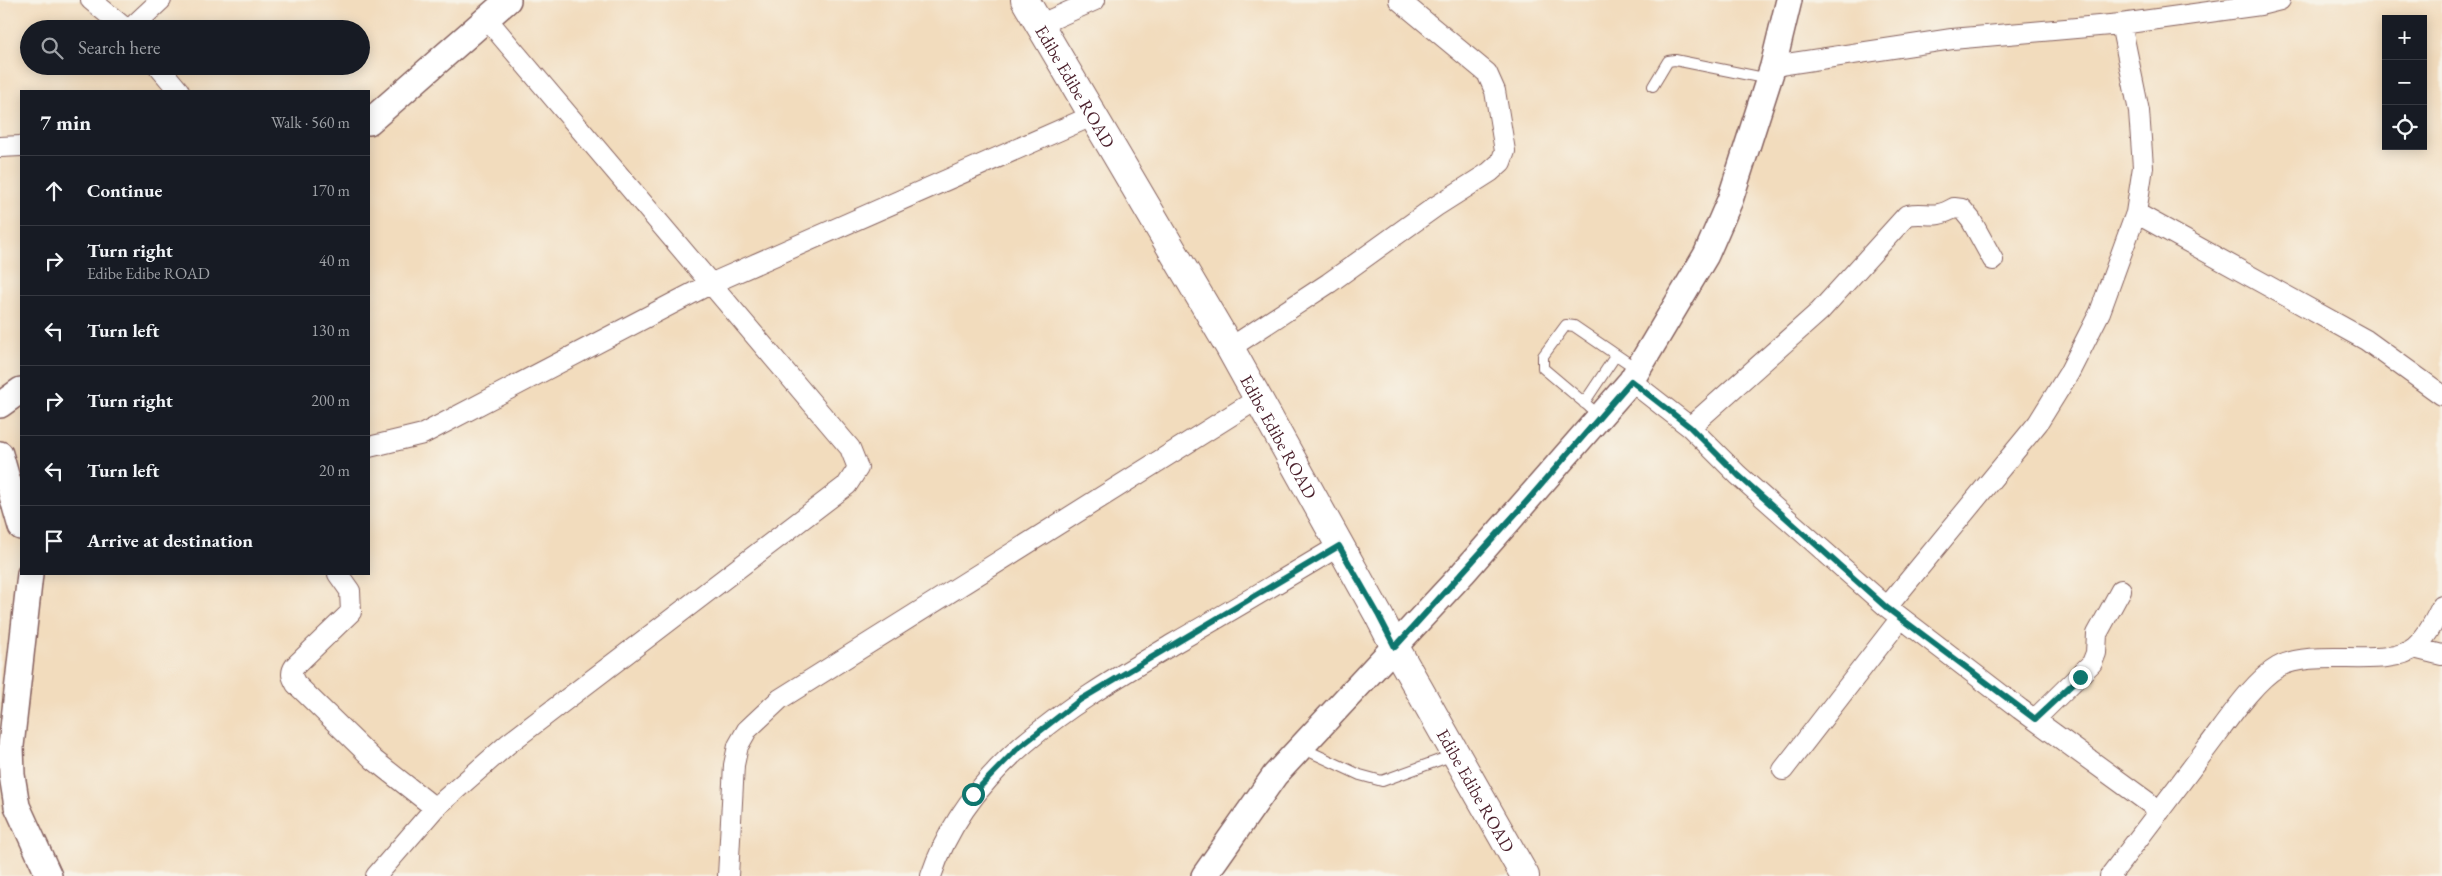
<!DOCTYPE html>
<meta charset="utf-8">
<style>
body{margin:0;font-family:"EB Garamond",serif;background:#242831;color:#f1f3f6}
.controls{position:absolute;right:15px;top:15px;display:grid;overflow:hidden;border-radius:0px;box-shadow:0 2px 12px #0003}
.controls button{width:45px;height:45px;display:grid;place-items:center;padding:0;border:0;border-bottom:1px solid #363941;background:#171b24;color:#f1f3f6;font:25px sans-serif}
.stop{position:absolute;width:15px;height:15px;margin:-11px;border:4px solid #0f766e;border-radius:50%;background:#fff}
.stop.end{background:#0f766e;border-color:#fff;box-shadow:0 1px 5px #0008}
.list{margin:0;padding:0;list-style:none}
h2{display:flex;justify-content:space-between;align-items:center;height:65px;margin:0;padding:0 20px;font-size:21px}
h2 small{font-size:16px;font-weight:400;color:#9ea1a6}
.list li{display:grid;grid-template-columns:32px 1fr auto;gap:15px;align-items:center;box-sizing:border-box;height:70px;padding:0 20px;border-top:1px solid #363941}
.list b{display:block;font-size:19px;white-space:nowrap}
.list p{margin:0;font-size:16px;white-space:nowrap;color:#9ea1a6}
.list em{font-size:16px;font-style:normal;color:#9ea1a6}
.icon{flex:none;width:28px;height:28px;fill:none;stroke:currentColor;stroke-width:2;stroke-linecap:round;stroke-linejoin:round}
.map{position:relative;flex:none;width:2442px;height:876px;overflow:hidden}
.search{position:absolute;background:#171b24;box-shadow:0 2px 12px #0003;left:20px;top:20px;width:350px;height:55px;display:flex;align-items:center;gap:12px;box-sizing:border-box;padding:0 18px;border-radius:28px;color:#9ea1a6;font-size:19px}
.panel{position:absolute;background:#171b24;box-shadow:0 2px 12px #0003;left:20px;top:90px;width:350px;height:485px;border-radius:0px}
.map>svg:first-child{display:block}
.lines{fill:none;stroke-linecap:round;stroke-linejoin:round}
.service-casing{stroke:#85615e;stroke-width:12}
.minor-casing{stroke:#85615e;stroke-width:22}
.tertiary-casing{stroke:#85615e;stroke-width:28}
.secondary-casing{stroke:#85615e;stroke-width:30}
.service{stroke:#fff;stroke-width:10}
.minor{stroke:#fff;stroke-width:20}
.tertiary{stroke:#fff;stroke-width:25}
.secondary{stroke:#fff;stroke-width:28}
.route{stroke:#0f766e;stroke-width:6}
.labels{text-anchor:middle;dominant-baseline:central;stroke-width:4;stroke-linejoin:round;paint-order:stroke}
.street-label{font-size:18px;fill:#4a1f2b;stroke:#f7f3e8}
</style>
<div class="map">
<svg width="2442" height="876" viewBox="0 0 2442 876">
<rect width="100%" height="100%" fill="#f7f3e8"/>
<filter id="ink" filterUnits="userSpaceOnUse"><feTurbulence type="fractalNoise" baseFrequency=".02" numOctaves="2"/><feDisplacementMap in="SourceGraphic" scale="10" xChannelSelector="R" yChannelSelector="G"/><feConvolveMatrix kernelMatrix="1 2 1 2 8 2 1 2 1" color-interpolation-filters="sRGB"/></filter>
<filter id="wash" filterUnits="userSpaceOnUse"><feTurbulence type="fractalNoise" baseFrequency=".0096" numOctaves="4" result="noise"/><feDisplacementMap in="SourceGraphic" scale="20" xChannelSelector="R" yChannelSelector="G"/><feGaussianBlur stdDeviation="1.12" result="paint"/><feColorMatrix in="noise" values="0 0 0 0 0 0 0 0 0 0 0 0 0 0 0 0 0 1.4 0 .05"/><feComposite in="paint" operator="in"/></filter>
<g filter="url(#wash)">
<rect width="100%" height="100%" fill="#f2dcbd"/>
</g>
<g filter="url(#ink)">
<g class="lines">
<g class="service-casing">
<path id="service" d="M1653,86L1668,61L1675,60L1769,79
M1584,403L1616,355
M1600,416L1543,368V356L1566,325L1574,326L1637,369
M1302,748L1360,775L1382,781L1456,754"/>
</g>
<g class="minor-casing">
<path id="minor" d="M91,0L126,29
M1039,25L1095,0
M130,29L161,0
M158,66L179,91
M1773,66L1952,39L2121,24L2260,5L2280,0
M0,147L21,146
M2136,213L2366,340L2442,395
M1230,348L1329,283L1435,207L1490,172L1501,162L1505,151L1495,91L1487,73L1399,0
M1631,381L1690,427L1738,475L1887,607L2020,709L2160,811
M1690,427L1820,311L1907,215C1928,211 1933,220 1954,208L1962,209L1971,220L1993,260
M369,447L423,434L710,284L1092,116
M338,574L350,591L351,612L295,666C290,673 292,677 296,684L374,760L435,808
M1887,607L2038,423L2069,373L2100,312L2136,213L2143,167L2139,111L2121,24
M2414,648L2442,655
M2035,719L2092,663L2096,653L2097,634L2121,590
M1783,770L1901,618
M376,876L435,808L508,744L847,485L858,468L850,448L486,18
M728,876L734,765L738,746L747,730L780,699L1259,398
M931,876C969,762 1076,702 1173,644C1229,612 1284,579 1339,546
M2110,876C2142,834 2174,792 2206,749C2224,726 2253,681 2278,667C2315,647 2388,670 2415,647C2428,636 2434,621 2442,606"/>
</g>
<g class="tertiary-casing">
<path id="tertiary" d="M369,122L508,0
M0,405L21,390
M0,454L21,527
M30,574L11,746L12,775L17,806L49,876
M1204,876L1275,775L1463,573L1631,381L1706,255L1730,200L1773,66L1789,0"/>
</g>
<g class="secondary-casing">
<g id="secondary">
<path id="s1" d="M1025,0L1230,348L1379,616L1395,647L1525,876"/>
</g>
</g>
<use href="#service" class="service"/>
<use href="#minor" class="minor"/>
<use href="#tertiary" class="tertiary"/>
<use href="#secondary" class="secondary"/>
</g>
</g>
<g class="lines" filter="url(#ink)">
<path class="route" d="M973,794L1017,749L1080,700L1339,546L1379,616L1395,647L1528,500L1631,381L1690,427L1738,475L1887,608L2035,719L2080,677"/>
</g>
<g class="labels">
<g class="street-label">
<text stroke="none"><textPath href="#s1" startOffset="100">Edibe Edibe ROAD</textPath></text>
<text stroke="none"><textPath href="#s1" startOffset="505">Edibe Edibe ROAD</textPath></text>
<text stroke="none"><textPath href="#s1" startOffset="910">Edibe Edibe ROAD</textPath></text>
</g>
</g>
</svg>
<div class="controls">
<button>+</button>
<button>−</button>
<button><svg class="icon" aria-label="locate" viewBox="0 0 24 24"><circle cx="12" cy="12" r="6"/><path d="M12 2v4M12 18v4M2 12h4M18 12h4"/></svg></button>
</div>
<div class="stop" style="left:973px;top:794px"></div>
<div class="stop end" style="left:2080px;top:677px"></div>
<div class="search"><svg class="icon" aria-label="search" viewBox="0 0 24 24"><circle cx="10" cy="10" r="6"/><path d="M15 15l6 6"/></svg>Search here</div>
<section class="panel">
<h2>7 min<small>Walk · 560 m</small></h2>
<ul class="list">
<li><svg class="icon" aria-label="ahead" viewBox="0 0 24 24"><path d="M12 20V5M6 11l6-6 6 6"/></svg><div><b>Continue</b></div><em>170 m</em></li>
<li><svg class="icon" aria-label="right" viewBox="0 0 24 24"><path d="M7 20v-9h11M14 6l5 5-5 5"/></svg><div><b>Turn right</b><p>Edibe Edibe ROAD</p></div><em>40 m</em></li>
<li><svg class="icon" aria-label="left" viewBox="0 0 24 24"><path d="M17 20v-9H6M10 6l-5 5 5 5"/></svg><div><b>Turn left</b></div><em>130 m</em></li>
<li><svg class="icon" aria-label="right" viewBox="0 0 24 24"><path d="M7 20v-9h11M14 6l5 5-5 5"/></svg><div><b>Turn right</b></div><em>200 m</em></li>
<li><svg class="icon" aria-label="left" viewBox="0 0 24 24"><path d="M17 20v-9H6M10 6l-5 5 5 5"/></svg><div><b>Turn left</b></div><em>20 m</em></li>
<li><svg class="icon" aria-label="arrive" viewBox="0 0 24 24"><path d="M6 21V4h12l-3 4 3 4H6"/></svg><div><b>Arrive at destination</b></div></li>
</ul>
</section>
</div>
